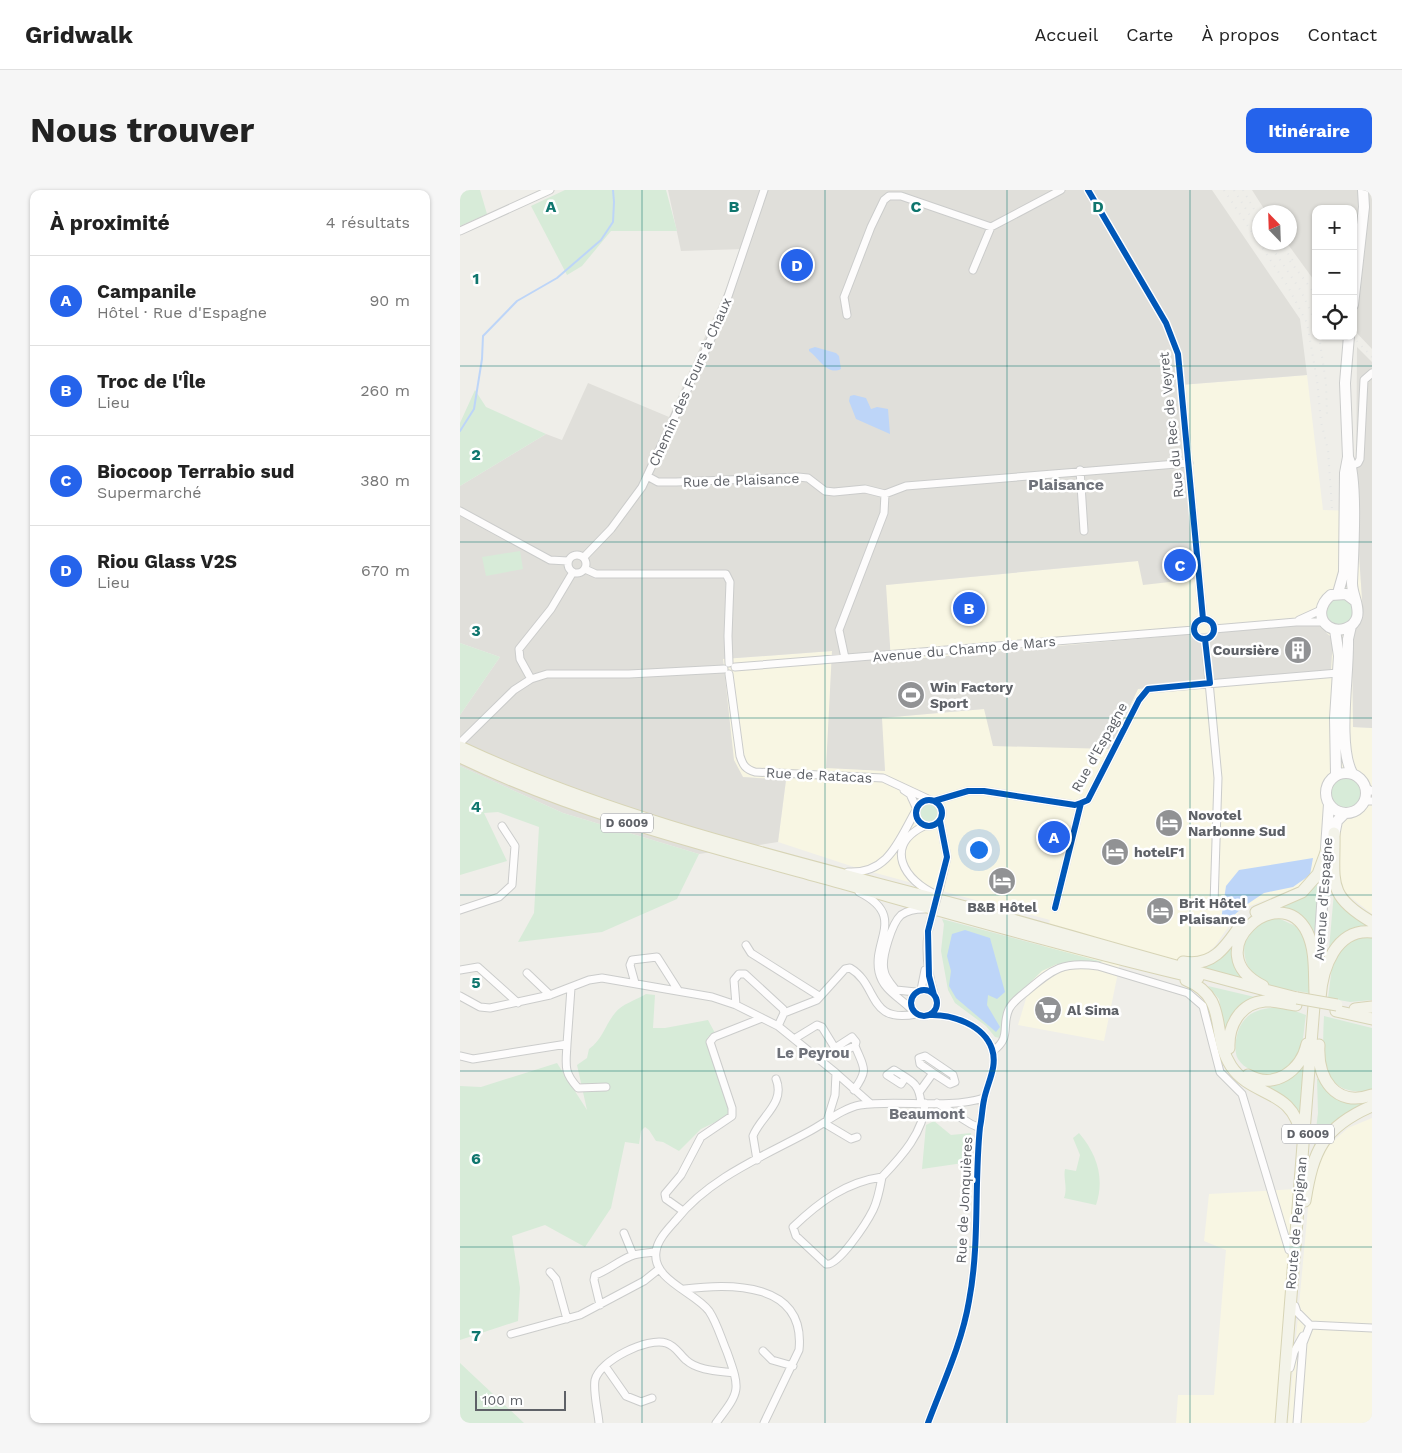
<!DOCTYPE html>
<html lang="fr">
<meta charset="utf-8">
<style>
body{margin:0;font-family:"Work Sans",sans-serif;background:#f6f6f6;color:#222}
.controls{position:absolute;right:15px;top:15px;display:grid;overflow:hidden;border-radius:10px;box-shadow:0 1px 4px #0004}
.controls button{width:45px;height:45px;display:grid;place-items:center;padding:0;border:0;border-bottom:1px solid #e0e0e0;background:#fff;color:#222;font:25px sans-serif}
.compass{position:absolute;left:792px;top:15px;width:45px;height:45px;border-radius:50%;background:#fff;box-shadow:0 1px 4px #0004;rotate:337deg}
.scale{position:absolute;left:15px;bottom:12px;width:91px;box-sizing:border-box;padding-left:5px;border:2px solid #5e6167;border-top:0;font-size:14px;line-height:18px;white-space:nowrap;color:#5e6167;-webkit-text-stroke:4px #fff;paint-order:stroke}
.you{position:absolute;left:518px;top:659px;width:18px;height:18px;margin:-12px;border:4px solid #fff;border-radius:50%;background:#1a73e8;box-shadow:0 0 0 8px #1a73e833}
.badge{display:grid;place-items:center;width:32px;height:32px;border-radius:50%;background:#2563eb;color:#fff;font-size:16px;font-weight:700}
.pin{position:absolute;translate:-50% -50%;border:2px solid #fff;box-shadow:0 1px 5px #0006}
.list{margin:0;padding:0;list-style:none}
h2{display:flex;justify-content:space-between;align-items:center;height:65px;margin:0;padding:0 20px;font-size:21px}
h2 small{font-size:16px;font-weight:400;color:#767676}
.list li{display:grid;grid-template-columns:32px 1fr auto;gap:15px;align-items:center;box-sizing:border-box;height:90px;padding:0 20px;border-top:1px solid #e0e0e0}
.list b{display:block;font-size:19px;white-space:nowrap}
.list p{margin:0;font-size:16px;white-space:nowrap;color:#767676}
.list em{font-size:16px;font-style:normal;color:#767676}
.icon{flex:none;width:28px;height:28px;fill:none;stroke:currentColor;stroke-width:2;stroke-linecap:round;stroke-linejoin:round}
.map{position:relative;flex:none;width:912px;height:1233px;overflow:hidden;border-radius:10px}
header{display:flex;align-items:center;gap:30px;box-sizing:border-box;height:70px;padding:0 25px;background:#fff;border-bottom:1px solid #e0e0e0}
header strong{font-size:24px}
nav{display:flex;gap:28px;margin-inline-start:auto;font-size:18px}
.intro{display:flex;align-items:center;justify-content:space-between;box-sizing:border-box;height:120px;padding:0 30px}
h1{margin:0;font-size:35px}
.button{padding:12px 22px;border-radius:10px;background:#2563eb;color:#fff;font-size:18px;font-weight:700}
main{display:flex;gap:30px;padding:0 30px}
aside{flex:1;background:#fff;border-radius:10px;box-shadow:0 1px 4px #0004}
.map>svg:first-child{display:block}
.commercial{fill:#f8f6e3}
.industrial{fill:#e0dfda}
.green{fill:#d7ebd8}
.water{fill:#bdd5f8}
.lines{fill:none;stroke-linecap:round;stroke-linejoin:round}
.stream{stroke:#bdd5f8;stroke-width:2}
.minor-casing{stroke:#cbcccb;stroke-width:9}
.secondary-casing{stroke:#cbcccb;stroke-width:12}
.primary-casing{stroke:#d7d4b6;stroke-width:13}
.minor{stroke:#fdfcfc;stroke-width:7}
.secondary{stroke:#fdfcfc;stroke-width:10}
.primary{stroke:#f3f3e9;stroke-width:11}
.rail{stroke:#e4e5e4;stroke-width:2;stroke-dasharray:1 6;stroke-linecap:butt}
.minor-bridge-casing{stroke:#cbcccb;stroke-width:9;stroke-linecap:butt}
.primary-bridge-casing{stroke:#d7d4b6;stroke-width:13;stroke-linecap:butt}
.minor-bridge{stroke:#fdfcfc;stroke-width:7}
.primary-bridge{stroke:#f3f3e9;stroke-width:11}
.cycleway-casing{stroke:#fff;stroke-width:9}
.cycleway{stroke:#0057b8;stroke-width:6}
.grid{fill:none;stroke:#0f766e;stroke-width:1;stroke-opacity:0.55}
.labels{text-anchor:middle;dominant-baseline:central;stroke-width:5;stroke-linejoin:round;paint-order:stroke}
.shield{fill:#fff;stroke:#8e9095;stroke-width:1}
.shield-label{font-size:12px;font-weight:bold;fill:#5e6167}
.street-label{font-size:14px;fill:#5e6167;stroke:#fff}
.poi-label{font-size:14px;font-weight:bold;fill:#5e6167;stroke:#fff;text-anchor:start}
.neighbourhood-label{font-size:15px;font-weight:bold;fill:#6f727a;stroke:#fff}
.quarter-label{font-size:16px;font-weight:bold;fill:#6f727a;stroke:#fff}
.grid-label{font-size:16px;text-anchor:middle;font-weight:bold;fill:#0f766e;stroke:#fff;stroke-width:5;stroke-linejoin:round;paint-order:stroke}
</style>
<header>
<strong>Gridwalk</strong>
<nav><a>Accueil</a><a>Carte</a><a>À propos</a><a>Contact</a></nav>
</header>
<div class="intro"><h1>Nous trouver</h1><a class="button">Itinéraire</a></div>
<main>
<aside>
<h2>À proximité<small>4 résultats</small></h2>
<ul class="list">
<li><span class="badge">A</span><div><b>Campanile</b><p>Hôtel · Rue d'Espagne</p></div><em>90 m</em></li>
<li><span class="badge">B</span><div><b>Troc de l'Île</b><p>Lieu</p></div><em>260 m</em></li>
<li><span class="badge">C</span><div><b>Biocoop Terrabio sud</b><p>Supermarché</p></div><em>380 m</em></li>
<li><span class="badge">D</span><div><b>Riou Glass V2S</b><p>Lieu</p></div><em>670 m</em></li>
</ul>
</aside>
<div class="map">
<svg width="912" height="1233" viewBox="0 0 912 1233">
<rect width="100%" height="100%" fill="#efeee9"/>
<path class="commercial" d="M847,185L863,320L896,321L903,423L892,444L893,537L912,538V724L884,702L875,682L780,720L755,756L725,781L662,763L644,851L558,835L590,730L397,678L318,652L326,590L283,587L273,570L263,469L372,461L367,577L425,581L421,528L524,519L678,499L871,480L856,433L431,471L425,395L678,371L720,195Z
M912,928V1233H828L851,986L859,964L888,938Z
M836,999L818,1233H716L718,1205H754L766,1060L744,1051L749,1004Z"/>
<path class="industrial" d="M208,0H752L840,129L847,185L720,195L736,389L683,395L678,371L426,395L431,471L856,433L873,449L871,480L678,499L650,559L533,556L524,519L422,528L425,581L366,578L372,461L263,469L274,570L283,587L326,590L318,652L239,664L103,623L0,576V525L40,467L0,453V296L86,244L102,250L128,193L209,227L284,59L221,61Z
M792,0H912V159L893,139V19H856V93L827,53L829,52V22H806Z
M897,157L912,172V538L893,537L892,444L903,423L896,321Z"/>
<path class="green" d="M0,0H20L27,24L0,36Z
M105,0H206L217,41H151L122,76L107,85L71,16Z
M15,200L26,217L86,244L0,296V233Z
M60,361L63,379L26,386L22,367Z
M866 421a14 14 0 1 1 28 0a14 14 0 1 1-28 0Z
M0,453L40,467L0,525Z
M0,576L103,623L239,664L217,709L142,742L58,752L74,723L79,637L38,622L24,623L47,671L0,685Z
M869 603a17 17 0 1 1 34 0a17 17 0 1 1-34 0Z
M459 623a10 10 0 1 1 20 0a10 10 0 1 1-20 0Z
M857,695L860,697L855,743C845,726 833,721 815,718Z
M874,702L885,720L912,737C893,736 880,743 869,759Z
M482,729L643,772L597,774L582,781L546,816L543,842L540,848L535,847L526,836L495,813L488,800L481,761L484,734Z
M820,729C826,732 833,734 838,738C853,751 849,786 849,803C833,800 805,799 794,785C779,769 780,737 805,730C809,729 815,729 820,729Z
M899,747H912V810L890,812L868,808L872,777L882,754Z
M775,749C770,766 775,776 785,790L742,777L756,771Z
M748,796L799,808L766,847L759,809Z
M186,804L195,805L193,838H205L248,830L255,843L248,847L246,852L269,922L266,927L241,939L219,961L203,952L196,951L189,940L185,937L181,941L179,954L165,952L151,1018L125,1057L85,1035L52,1046L60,1098L58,1131L0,1150V896L21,897L97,873L127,920L117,875L127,868L129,859C143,849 145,835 155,823C162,814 176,810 186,804Z
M824,817L846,825C844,836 844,850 840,860C837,867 828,880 820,883C807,888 785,881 778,869C775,864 775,855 776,850C781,822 798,818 824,817Z
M864,826L912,838V900C860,910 862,864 864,826Z
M847,874L843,928L819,904L803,894Z
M857,889H860C875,915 885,912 912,909L853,964L858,923Z
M474,931L491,945L511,943L510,972L462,979L466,935Z
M619,943C637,964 645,988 636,1015L604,1008C608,997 603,989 605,979L616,981L620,965L613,948Z
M0,1173L64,1233H0Z"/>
<path class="water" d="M355,157L376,163L379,166L381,179C367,186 359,168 349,161V159Z
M394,205L406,208L411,219L417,217L428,219L430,244L396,229L389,211L390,206Z
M853,668L850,685L833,697L804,703L786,715L760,737L766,696L779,680Z
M505,740L530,748L545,802L537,809L528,805L527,815L540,837L536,842L496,808L489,796L491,781L487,766L492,744Z"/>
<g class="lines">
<path class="stream" d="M0,241L14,219L22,169L23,146L57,111L97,88L141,50L153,32L154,12L153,0"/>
<g class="minor-casing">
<path id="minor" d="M628,0L706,133L718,164L743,429
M0,41L90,0
M513,80L531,37
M387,125L384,107L411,37L424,10L429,6H441L531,37L601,0
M888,277L898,273L900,269L904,190L912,183
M620,280L624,341
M187,286L198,292H216L338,287L348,288L365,301L374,302L405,299L425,304L446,296L729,273
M0,321L90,370L108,371
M108 374a9 9 0 1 1 18 0a9 9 0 1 1-18 0Z
M124,367L151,339L182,297L261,127L304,0
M125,379L136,384H266L270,392L268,446L269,473
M734 439a10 10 0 1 1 20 0a10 10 0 1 1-20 0Z
M839,430L861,420
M754,439L836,432H864
M385,468L379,440L424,323L425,304
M275,477L734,440
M269,484L280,566C283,575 285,579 295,582L423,588L468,609
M71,489L60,469L59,459L91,419L113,382
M0,553L54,500L71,489L87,484H169L264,479
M906,598L912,601
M444,600L450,604L456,617
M456 623a13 13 0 1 1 26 0a13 13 0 1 1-26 0Z
M474,611L508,601H524L615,615L621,613
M905,611H912
M480,631L487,667L480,697
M464,636C423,656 444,691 477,705
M388,682C428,684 438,652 455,622
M399,702C447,726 412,750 419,782C423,800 439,807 451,819
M744,715L754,714L758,588L745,449
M595,718L621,613L628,610L679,510L688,499L878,483
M0,720L39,707L52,695L55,656L42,636
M471,729C464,754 467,780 474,804
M286,755L291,763L359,806
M0,780L18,777L58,813
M67,783L90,805
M175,793L170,775L172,770L197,767L218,800
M451 813a13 13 0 1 1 26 0a13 13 0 1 1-26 0Z
M461,800L465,780
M456,802L436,800C431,794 425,788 424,780C421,768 432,733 441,725C448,720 456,719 464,719
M0,806L20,817L30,818L90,805L129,790L142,788L252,807L276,815L318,836L376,883L375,905L367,931
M276,815L274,790L279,784H285L323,819L324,823L318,836
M324,823L357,810L385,779L390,778C419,795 407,834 456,824
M334,849L357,835L362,837L378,863L395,856L396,852L392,847L375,858
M107,854C106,875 103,882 118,898L146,897
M533,861C552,847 541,836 549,819C553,811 561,806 568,800C593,779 603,771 638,776L728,803L743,816L760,882L782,904L829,1060L834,1063
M0,866L13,869L107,854L111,798
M376,883L411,914
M445,888L441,894L427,885L434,880C451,891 459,892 461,913
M394,900C409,879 404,878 395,856
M460,901L473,883L490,894L495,892L493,885L465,866L459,868L460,874L473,883
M477,913L511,934L520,938
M364,933L391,949L397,947
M297,970L293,946C300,927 326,913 316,889
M422,987C420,998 418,1010 413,1020C407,1032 378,1077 366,1074L336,1046L333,1037C359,1012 386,992 422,987C442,966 464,942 465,913
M223,1021L206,1009L205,1004L221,985L241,947L272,926V918L250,852L254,847L302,828
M164,1043L173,1065
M90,1082L96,1089L107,1129
M225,1099C271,1093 346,1092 339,1160L304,1233
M140,1115L134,1090L135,1085C149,1080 158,1071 171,1066C178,1063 188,1063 195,1062
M835,1116L837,1122L850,1135L912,1138
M51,1144L120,1125L184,1091L199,1079
M303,1161L312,1170L333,1176
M145,1176L166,1206L181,1212L192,1208
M830,1178L834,1162L843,1146
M139,1233C138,1221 133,1202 135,1190C140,1170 188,1147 206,1153C216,1156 219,1164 226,1170C238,1181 259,1181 274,1183
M256,1233C280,1201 281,1201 267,1162C261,1148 257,1133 249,1121C235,1102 192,1090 196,1062C197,1050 208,1039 216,1030C249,988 304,966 350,941C365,933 383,918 400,915C439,909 486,920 524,908
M468,1233C483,1193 502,1153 509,1111C520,1053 514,994 520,937C522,928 522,919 524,910C527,893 538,877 532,859C524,835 492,824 469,825
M837,1233L843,1153L850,1135"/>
</g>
<g class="secondary-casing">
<path id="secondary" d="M893,115L904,17L903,0
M888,267C898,289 893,366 892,393C892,405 900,416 897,427C894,438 879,443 869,437C856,428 861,413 871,405L886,404L894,410
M878,403L884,382L885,283L888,267L885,193L889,146
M891,436L888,449C889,485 877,554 892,583
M875,440L879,466L875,528L876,584
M866 603a20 20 0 1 1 40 0a20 20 0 1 1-40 0Z
M873,651L877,631L885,623
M858,775L869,614"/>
</g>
<g class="primary-casing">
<path id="primary" d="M0,557C158,631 330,670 498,715C611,745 723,780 837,808
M0,567C118,624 245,655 371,690C493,724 614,759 738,788
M874,643C875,691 865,705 912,732
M796,722L842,702L858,684L868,657
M723,772C752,777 765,758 780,736
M726,790C770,808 750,844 771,876C792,908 834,898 841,946
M803,796C735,762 820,688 847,742C856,760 854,783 855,803L821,1233
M860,808C862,778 876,738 912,742
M895,819L912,817
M876,821L912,829
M859,855C857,888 875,918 912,905
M769,858C768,836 780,813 805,811C815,810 826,814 836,815
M788,885C814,900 841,881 847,854
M845,1011C853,961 863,937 912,916"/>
</g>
<use href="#minor" class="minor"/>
<use href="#secondary" class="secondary"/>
<use href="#primary" class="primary"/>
<path class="rail" d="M764,0L827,95L847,133L857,190L861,232L868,260L872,318
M774,0L799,40
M783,0L795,21
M808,52L841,101L856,133
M820,52L836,75
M830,71L856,105
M859,146L866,193L867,225
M892,146L912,167"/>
<g class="minor-bridge-casing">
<path id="minor-bridge" d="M471,729L480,697"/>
</g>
<g class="primary-bridge-casing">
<path id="primary-bridge" d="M837,808L877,815"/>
</g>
<use href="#minor-bridge" class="minor-bridge"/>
<use href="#primary-bridge" class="primary-bridge"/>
<g class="cycleway-casing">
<path id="cycleway" d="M628,0L706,133L718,164L743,429
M734 439a10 10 0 1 1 20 0a10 10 0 1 1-20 0Z
M456 623a13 13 0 1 1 26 0a13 13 0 1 1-26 0Z
M474,611L508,601H524L615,615L621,613
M595,718L621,613L628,610L679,510L688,499L750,493L745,449
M451 813a13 13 0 1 1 26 0a13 13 0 1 1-26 0Z
M474,805L469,786L468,741L487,667L480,631
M468,1233C483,1193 502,1153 509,1111C520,1053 514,994 520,937C522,928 522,919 524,910C527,893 538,877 532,859C524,835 492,824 469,825"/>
</g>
<use href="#cycleway" class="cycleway"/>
</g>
<path class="grid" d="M182,0V1233M365,0V1233M547,0V1233M730,0V1233M0,176H912M0,352H912M0,528H912M0,705H912M0,881H912M0,1057H912"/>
<defs>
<g id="building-disc" transform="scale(1.4375)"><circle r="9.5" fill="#919294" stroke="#fff"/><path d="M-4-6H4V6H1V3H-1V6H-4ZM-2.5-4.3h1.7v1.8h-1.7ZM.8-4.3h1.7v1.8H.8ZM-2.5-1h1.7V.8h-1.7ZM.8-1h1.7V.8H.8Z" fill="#fff"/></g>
<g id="stadium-disc" transform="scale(1.4375)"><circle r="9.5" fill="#919294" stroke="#fff"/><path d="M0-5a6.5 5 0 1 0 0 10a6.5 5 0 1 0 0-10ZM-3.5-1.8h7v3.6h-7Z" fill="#fff"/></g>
<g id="hotel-disc" transform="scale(1.4375)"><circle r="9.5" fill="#919294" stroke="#fff"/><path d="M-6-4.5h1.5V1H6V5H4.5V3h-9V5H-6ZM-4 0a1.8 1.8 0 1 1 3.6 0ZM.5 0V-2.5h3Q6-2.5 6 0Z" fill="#fff"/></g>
<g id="supermarket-disc" transform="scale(1.4375)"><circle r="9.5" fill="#919294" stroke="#fff"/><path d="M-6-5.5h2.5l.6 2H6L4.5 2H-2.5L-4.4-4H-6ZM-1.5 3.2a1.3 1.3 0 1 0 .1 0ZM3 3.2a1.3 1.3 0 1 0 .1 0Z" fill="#fff"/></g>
</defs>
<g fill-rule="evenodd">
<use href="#building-disc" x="838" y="460"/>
<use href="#stadium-disc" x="451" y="505"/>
<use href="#hotel-disc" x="709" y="633"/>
<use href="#hotel-disc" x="655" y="662"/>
<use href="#hotel-disc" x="542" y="691"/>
<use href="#hotel-disc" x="700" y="721"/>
<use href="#supermarket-disc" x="588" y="820"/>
</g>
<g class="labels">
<g class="shield">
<rect x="141" y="623.5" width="52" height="19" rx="4"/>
<rect x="822" y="934.5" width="52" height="19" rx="4"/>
</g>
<g class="shield-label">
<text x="167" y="633">D 6009</text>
<text x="848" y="944">D 6009</text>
</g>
<g class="street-label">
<text transform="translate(230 192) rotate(-66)">Chemin des Fours à Chaux</text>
<text transform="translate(711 235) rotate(-96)">Rue du Rec de Veyret</text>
<text transform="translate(281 290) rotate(-2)">Rue de Plaisance</text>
<text transform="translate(504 459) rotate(-5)">Avenue du Champ de Mars</text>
<text transform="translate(639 557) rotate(-61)">Rue d'Espagne</text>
<text transform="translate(359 585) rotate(3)">Rue de Ratacas</text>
<text transform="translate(863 709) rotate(-86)">Avenue d'Espagne</text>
<text transform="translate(504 1010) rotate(-87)">Rue de Jonquières</text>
<text transform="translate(836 1033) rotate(-85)">Route de Perpignan</text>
</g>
<g class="poi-label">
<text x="819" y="460" text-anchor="end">Coursière</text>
<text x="470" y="497">Win Factory<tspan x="470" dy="16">Sport</tspan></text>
<text x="728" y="625">Novotel<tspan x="728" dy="16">Narbonne Sud</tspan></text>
<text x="674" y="662">hotelF1</text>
<text x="719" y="713">Brit Hôtel<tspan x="719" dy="16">Plaisance</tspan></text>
<text x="542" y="717" text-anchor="middle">B&amp;B Hôtel</text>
<text x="607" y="820">Al Sima</text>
</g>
<g class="neighbourhood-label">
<text x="353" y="863">Le Peyrou</text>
<text x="467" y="924">Beaumont</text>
</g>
<g class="quarter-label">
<text x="606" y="294">Plaisance</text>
</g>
</g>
<g class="grid-label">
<text x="91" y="22">A</text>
<text x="274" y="22">B</text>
<text x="456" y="22">C</text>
<text x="638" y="22">D</text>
<text x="16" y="94">1</text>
<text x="16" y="270">2</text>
<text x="16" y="446">3</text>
<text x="16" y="622">4</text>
<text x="16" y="798">5</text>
<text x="16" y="974">6</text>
<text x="16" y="1151">7</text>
</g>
</svg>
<div class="controls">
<button>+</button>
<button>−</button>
<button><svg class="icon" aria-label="locate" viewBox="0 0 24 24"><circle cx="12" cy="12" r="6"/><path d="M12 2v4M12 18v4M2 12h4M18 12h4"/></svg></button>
</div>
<svg class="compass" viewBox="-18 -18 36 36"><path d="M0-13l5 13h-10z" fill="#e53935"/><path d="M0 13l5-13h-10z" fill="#767676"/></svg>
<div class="scale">100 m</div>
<div class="you"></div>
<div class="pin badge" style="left:594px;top:647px">A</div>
<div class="pin badge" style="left:509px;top:418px">B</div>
<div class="pin badge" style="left:720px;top:375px">C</div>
<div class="pin badge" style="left:337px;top:75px">D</div>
</div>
</main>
